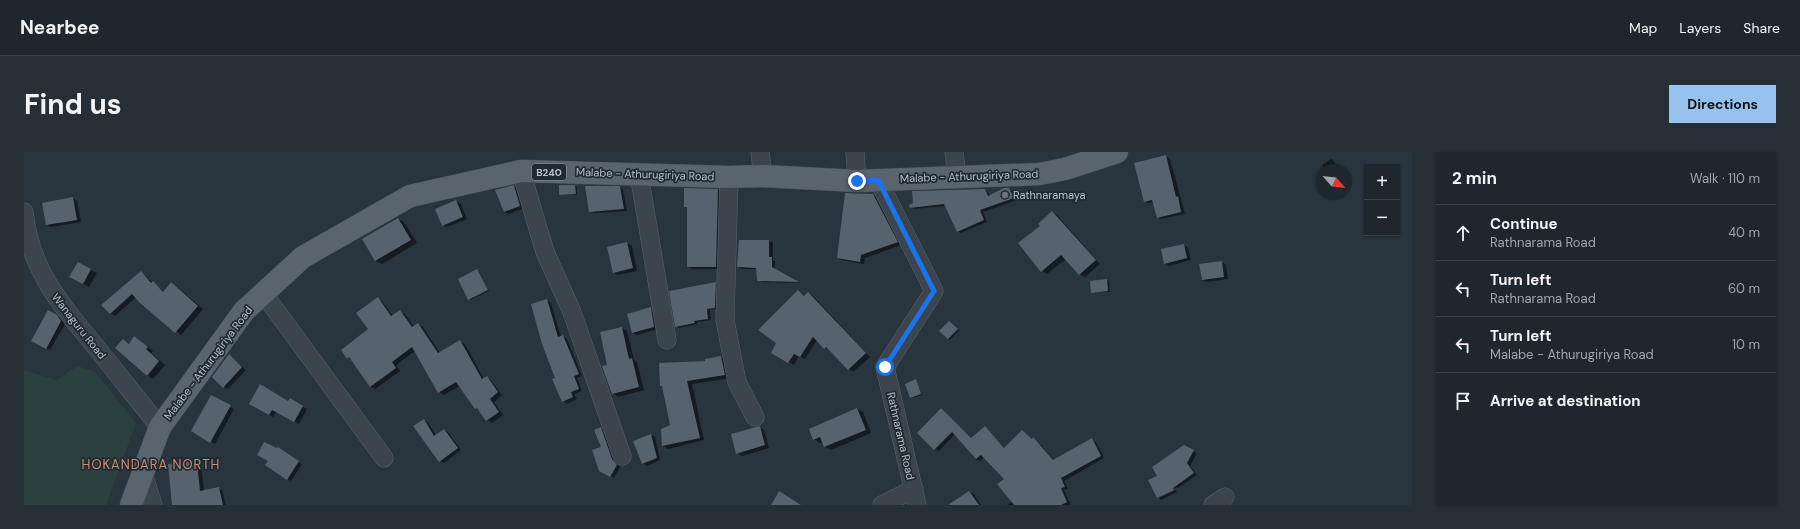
<!DOCTYPE html>
<meta charset="utf-8">
<style>
body{margin:0;font-family:"DM Sans",sans-serif;background:#262f36;color:#f1f3f6}
.controls{position:absolute;right:12px;top:12px;display:grid;overflow:hidden;border-radius:0px;box-shadow:0 1px 3px #0004}
.controls button{width:36px;height:36px;display:grid;place-items:center;padding:0;border:0;border-bottom:1px solid #3c444a;background:#1e272e;color:#f1f3f6;font:20px sans-serif}
.compass{position:absolute;left:1292px;top:12px;width:36px;height:36px;border-radius:50%;background:#1e272e;box-shadow:0 1px 3px #0004;rotate:118deg}
.stop{position:absolute;width:12px;height:12px;margin:-9px;border:3px solid #1a73e8;border-radius:50%;background:#fff}
.stop.end{background:#1a73e8;border-color:#fff;box-shadow:0 1px 4px #0008}
.list{margin:0;padding:0;list-style:none}
h2{display:flex;justify-content:space-between;align-items:center;height:52px;margin:0;padding:0 16px;font-size:17px}
h2 small{font-size:13px;font-weight:400;color:#a1a5aa}
.list li{display:grid;grid-template-columns:26px 1fr auto;gap:12px;align-items:center;box-sizing:border-box;height:56px;padding:0 16px;border-top:1px solid #3c444a}
.list b{display:block;font-size:15px;white-space:nowrap}
.list p{margin:0;font-size:13px;white-space:nowrap;color:#a1a5aa}
.list em{font-size:13px;font-style:normal;color:#a1a5aa}
.icon{flex:none;width:22px;height:22px;fill:none;stroke:currentColor;stroke-width:2;stroke-linecap:round;stroke-linejoin:round}
.map{position:relative;flex:none;width:1388px;height:353px;overflow:hidden;border-radius:0px}
header{display:flex;align-items:center;gap:24px;box-sizing:border-box;height:56px;padding:0 20px;background:#1e272e;border-bottom:1px solid #3c444a}
header strong{font-size:19px}
nav{display:flex;gap:22px;margin-inline-start:auto;font-size:14px}
.intro{display:flex;align-items:center;justify-content:space-between;box-sizing:border-box;height:96px;padding:0 24px}
h1{margin:0;font-size:28px}
.button{padding:10px 18px;border-radius:0px;background:#97c2ef;color:#111;font-size:14px;font-weight:700}
main{display:flex;gap:24px;padding:0 24px}
aside{flex:1;background:#1e272e;border-radius:0px;box-shadow:0 1px 3px #0004}
.map>svg:first-child{display:block}
.green{fill:#2b4140}
.shadow{fill:#0007}
.building{fill:#56626e}
.lines{fill:none;stroke-linecap:round;stroke-linejoin:round}
.minor-casing{stroke:#59636c;stroke-width:19}
.major-casing{stroke:#48515a;stroke-width:23}
.minor{stroke:#3c454e;stroke-width:18}
.major{stroke:#5a646e;stroke-width:22}
.route{stroke:#1a73e8;stroke-width:5}
.worship-dot{fill:#6b7280;stroke:#202a33;stroke-width:1.5}
.labels{text-anchor:middle;dominant-baseline:central;stroke-width:3.5;stroke-linejoin:round;paint-order:stroke}
.shield{fill:#202a33;stroke:#8a939c;stroke-width:1}
.shield-label{font-size:10px;font-weight:bold;fill:#b8c0c9}
.street-label{font-size:11px;fill:#b8c0c9;stroke:#202a33}
.poi-label{font-size:11px;fill:#b8c0c9;stroke:#202a33;text-anchor:start}
.quarter-label{font-size:13px;letter-spacing:1px;fill:#cc8e70;stroke:#202a33}
</style>
<header>
<strong>Nearbee</strong>
<nav><a>Map</a><a>Layers</a><a>Share</a></nav>
</header>
<div class="intro"><h1>Find us</h1><a class="button">Directions</a></div>
<main>
<div class="map">
<svg width="1388" height="353" viewBox="0 0 1388 353">
<rect width="100%" height="100%" fill="#28343e"/>
<path class="green" d="M54,214L71,220L112,271L82,353H0V218L32,228Z"/>
<path class="shadow" d="M1142,4L1146,7L1161,62L1137,67L1133,65L1130,50L1124,51L1120,49Z
M1307,7L1309,8L1314,18H1301L1298,13Z
M490,34L494,37L500,56L485,62L480,60Z
M551,34L553,35V43L536,42Z
M595,35L599,37L603,59L570,61L566,59Z
M985,37L988,39L993,48L959,60L963,70L937,81L933,79L922,54L890,57L887,55L961,38L964,40L966,44Z
M694,38L698,41L696,117H668L664,115V56L661,54Z
M849,43L853,45L877,93L841,106L840,112L818,108L814,106Z
M49,46L53,49L57,70L27,75L23,73Z
M432,49L437,52L443,67L423,75L419,73Z
M1028,60L1033,63L1076,112L1061,125L1056,122L1042,107L1023,122L1018,119L1017,74Z
M374,67L380,70L393,91L358,112L352,109L339,87Z
M716,89H745L749,91V107L751,109V118L776,131L737,130L734,128L733,117H718L714,115Z
M603,91L608,94L613,119L594,123L590,121L584,95Z
M1160,93L1164,96L1167,108L1145,114L1141,111Z
M1198,110L1202,113L1204,127L1183,130L1178,128Z
M54,111L73,121L65,135L47,125Z
M453,118L465,139L446,148L445,147Z
M117,120L140,140L147,131L152,134L179,157L157,183L112,145L91,164L86,161Z
M1083,128L1085,129L1086,140H1068Z
M691,131L694,133L693,157L686,158L687,168L673,170V172L655,176L652,174Z
M774,139L781,144L784,141L789,144L846,205L829,220L793,188L781,207L775,204L770,213L748,200L754,191Z
M354,146L358,149L369,164L376,159L381,162L390,175L394,172L399,175L416,201L436,190L441,192L460,227L463,225L467,228L478,243L470,250L479,263L468,271L463,268L456,259L452,256L436,234L420,243L415,240L391,199L372,213L376,219L351,237L347,235L328,208L324,206L345,178Z
M523,148L527,151L537,185L539,184L543,187L558,224L553,226L558,239L550,242L553,247L543,252L539,249L532,227Z
M627,156L631,159L634,177L613,183L609,181L604,163Z
M25,159L37,166L41,172L26,198L9,189Z
M925,170L935,178L926,188L917,179Z
M598,176L603,179L610,208L613,210L620,238L594,245L588,241L584,213Z
M111,186L129,199L127,201L141,213L129,227L123,223L99,188L106,192Z
M205,203L222,218L204,237L200,235Z
M697,205L702,208L706,226L668,232L680,288L644,297L639,294L648,274L639,235L637,233L682,210Z
M892,229L898,243L888,246L886,245Z
M187,244L210,257L191,292L168,279Z
M266,248L283,257L275,272L253,259L249,265L226,251L265,250Z
M833,257L839,260L847,281L807,298L801,295L799,290L796,291L790,287Z
M917,258L948,287L961,276L981,296L998,279L1008,287L1013,289L1030,308L1068,288L1072,290L1080,306L1040,329L1044,337L1040,338L1047,353H983L988,349L982,327L961,305L956,309L952,307L931,282L915,299L911,297Z
M400,268L404,270L412,284L420,278L424,280L437,298L420,311L416,309Z
M736,275L740,278L745,296L718,304L713,301Z
M577,276L580,278L591,310L596,315L590,326L576,318L578,295Z
M627,283L631,285L636,308L623,314L619,311Z
M1160,294L1173,301L1166,314L1173,323L1154,336V335L1134,344V346V325Z
M258,298L278,312L267,329L263,327Z
M173,309L177,312L180,339L194,336L198,338L202,353H149Z
M1152,338L1153,340L1137,348L1135,346Z
M945,340L950,342L957,353H926Z"/>
<path class="building" d="M1142,3L1152,45L1154,44L1157,60L1133,66L1128,48L1120,50L1110,11Z
M490,33L496,54L480,60L471,38Z
M535,33H551L552,42L535,43Z
M561,34H596L600,57L565,60Z
M660,36L694,37L692,115H663V55H660Z
M980,36H985L990,46L956,58L960,68L933,80L920,52L886,56L885,53L889,51L888,39L961,37L964,44Z
M821,41L849,42L874,90L837,103L836,110L813,106Z
M49,45L53,68L22,73L18,51Z
M432,48L439,65L418,74L411,57Z
M1028,59L1072,108L1055,123L1037,103L1017,120L994,91L1016,74L1014,72Z
M374,66L387,88L351,109L338,87Z
M715,88H745V105H748V115L775,130L733,129L732,116L713,115Z
M603,90L609,116L589,121L583,95Z
M1160,92L1163,106L1140,112L1137,97Z
M1198,109L1200,125L1178,128L1175,112Z
M54,110L67,117L59,132L45,125Z
M453,117L464,138L444,148L434,127Z
M117,119L127,131L129,129L139,140L147,130L174,154L151,181L116,151L108,142L86,162L77,153Z
M1083,127L1084,139L1067,141L1066,129Z
M692,130L691,156L683,157L684,167L670,169L671,171L651,175L645,139Z
M774,138L780,144L784,140L842,201L824,218L802,195L800,197L789,185L776,205L770,202L764,211L747,201L752,191L734,178Z
M354,145L367,164L376,158L388,175L394,171L414,201L436,188L458,227L463,224L474,240L466,247L475,260L462,269L453,256L451,257L432,230L414,241L388,195L368,210L372,216L346,235L325,205L323,207L317,198L344,177L332,161Z
M523,147L534,185L539,183L555,222L550,224L555,237L547,240L549,245L538,250L528,227L531,226L518,192L507,152Z
M627,155L630,175L608,181L603,162Z
M24,158L33,163L37,169L22,197L7,189Z
M925,169L934,177L924,187L915,179Z
M598,175L605,207L608,206L615,235L588,242L578,214L583,213L576,180Z
M110,184L124,195L122,197L135,209L123,224L91,196L99,187L105,192Z
M205,202L218,215L199,236L188,225Z
M697,204L701,223L663,229L676,286L638,294L637,277L646,273L638,234H636L635,211L681,209V207Z
M892,227L897,242L886,246L881,232Z
M236,232L264,249L266,246L279,254L270,270L248,258L245,263L225,252Z
M187,243L207,253L186,291L167,279Z
M833,256L842,278L800,295L796,285L789,288L785,277Z
M917,256L947,286L961,274L980,296L998,278L1008,287L1009,285L1029,308L1068,286L1077,304L1037,326L1041,335L1037,336L1043,350L1037,353H990L973,332L980,327L957,303L952,307L928,280L910,298L893,281Z
M400,267L410,284L420,277L434,296L415,310L389,274Z
M736,274L741,293L712,302L707,282Z
M577,275L588,307L593,313L586,325L575,319L568,298L577,295L570,278Z
M627,282L633,306L618,312L609,289Z
M240,290L253,296L254,295L275,309L263,328L241,313L244,309L233,303Z
M1160,293L1170,298L1163,311L1170,321L1149,336L1150,338L1133,346L1124,328L1133,324L1128,315Z
M173,308L176,339L195,335L199,353H148L144,312Z
M755,339L777,353H747Z
M945,339L955,353H924Z"/>
<g class="lines">
<g class="minor-casing">
<path id="minor" d="M736,0L739,24
M831,0L833,29
M930,0L933,25
M497,19L521,100L548,160L598,304
M615,22L643,188
M705,25L701,168L713,230L731,265
M854,28L910,139L861,215L893,353
M0,60C6,118 36,151 71,194C93,221 114,248 136,275
M239,141L360,306
M119,321L129,353
M858,353L890,337
M1189,353L1201,345"/>
</g>
<g class="major-casing">
<path id="major" d="M107,353L136,275L220,159L279,105L386,44L497,19L705,25L739,24L833,29L1015,22L1041,17L1093,0"/>
</g>
<use href="#minor" class="minor"/>
<use href="#major" class="major"/>
</g>
<g class="lines">
<path class="route" d="M833,29L854,28L910,139L861,215"/>
</g>
<circle class="worship-dot" cx="981" cy="43" r="4"/>
<g class="labels">
<rect class="shield" x="508" y="12" width="34" height="16" rx="3"/>
<g class="shield-label">
<text x="525" y="20">B240</text>
</g>
<g class="street-label">
<text transform="translate(621 22) rotate(2)">Malabe - Athurugiriya Road</text>
<text transform="translate(945 24) rotate(-2)">Malabe - Athurugiriya Road</text>
<text transform="translate(55 174) rotate(52)">Wanaguru Road</text>
<text transform="translate(184 211) rotate(-53)">Malabe - Athurugiriya Road</text>
<text transform="translate(877 284) rotate(77)">Rathnarama Road</text>
</g>
<g class="poi-label">
<text x="989" y="43">Rathnaramaya</text>
</g>
<g class="quarter-label">
<text x="127" y="312">HOKANDARA NORTH</text>
</g>
</g>
</svg>
<div class="controls">
<button>+</button>
<button>−</button>
</div>
<svg class="compass" viewBox="-18 -18 36 36"><path d="M0-13l5 13h-10z" fill="#e53935"/><path d="M0 13l5-13h-10z" fill="#a1a5aa"/></svg>
<div class="stop" style="left:861px;top:215px"></div>
<div class="stop end" style="left:833px;top:29px"></div>
</div>
<aside>
<h2>2 min<small>Walk · 110 m</small></h2>
<ul class="list">
<li><svg class="icon" aria-label="ahead" viewBox="0 0 24 24"><path d="M12 20V5M6 11l6-6 6 6"/></svg><div><b>Continue</b><p>Rathnarama Road</p></div><em>40 m</em></li>
<li><svg class="icon" aria-label="left" viewBox="0 0 24 24"><path d="M17 20v-9H6M10 6l-5 5 5 5"/></svg><div><b>Turn left</b><p>Rathnarama Road</p></div><em>60 m</em></li>
<li><svg class="icon" aria-label="left" viewBox="0 0 24 24"><path d="M17 20v-9H6M10 6l-5 5 5 5"/></svg><div><b>Turn left</b><p>Malabe - Athurugiriya Road</p></div><em>10 m</em></li>
<li><svg class="icon" aria-label="arrive" viewBox="0 0 24 24"><path d="M6 21V4h12l-3 4 3 4H6"/></svg><div><b>Arrive at destination</b></div></li>
</ul>
</aside>
</main>
